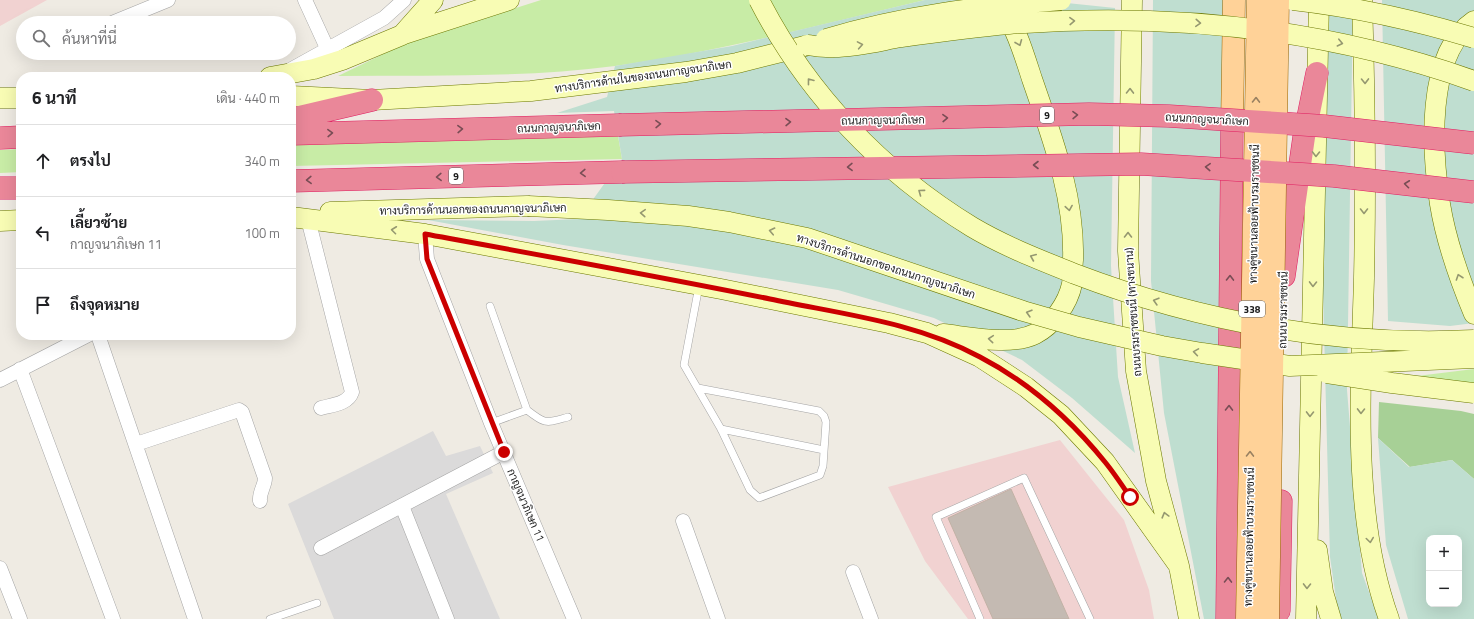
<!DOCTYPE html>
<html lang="th">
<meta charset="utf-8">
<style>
body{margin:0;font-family:"Titillium Web",Sarabun,sans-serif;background:#f2f2f2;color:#202124}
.controls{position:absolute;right:12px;bottom:12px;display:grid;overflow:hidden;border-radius:8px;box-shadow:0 4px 16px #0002}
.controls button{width:36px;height:36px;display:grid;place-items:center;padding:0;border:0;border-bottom:1px solid #e0e0e0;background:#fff;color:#202124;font:20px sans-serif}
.stop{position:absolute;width:12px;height:12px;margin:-9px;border:3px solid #cb0000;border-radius:50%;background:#fff}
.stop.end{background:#cb0000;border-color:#fff;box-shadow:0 1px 4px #0008}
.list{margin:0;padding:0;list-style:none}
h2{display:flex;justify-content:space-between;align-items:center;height:52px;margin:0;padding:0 16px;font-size:17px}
h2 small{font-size:13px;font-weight:400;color:#757577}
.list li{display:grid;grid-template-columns:26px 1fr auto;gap:12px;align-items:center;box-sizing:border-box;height:72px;padding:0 16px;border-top:1px solid #e0e0e0}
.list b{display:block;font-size:15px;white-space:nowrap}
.list p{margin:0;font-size:13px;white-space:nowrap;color:#757577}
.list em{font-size:13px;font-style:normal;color:#757577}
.icon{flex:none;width:22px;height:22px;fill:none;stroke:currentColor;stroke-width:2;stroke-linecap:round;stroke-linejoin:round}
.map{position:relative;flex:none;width:1474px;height:619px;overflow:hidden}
.search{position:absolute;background:#fff;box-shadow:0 4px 16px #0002;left:16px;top:16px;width:280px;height:44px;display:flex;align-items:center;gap:10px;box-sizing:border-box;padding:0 14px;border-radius:22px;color:#757577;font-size:15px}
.panel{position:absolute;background:#fff;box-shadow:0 4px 16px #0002;left:16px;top:72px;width:280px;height:268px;border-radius:16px}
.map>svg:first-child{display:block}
.residential{fill:#dbdada}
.commercial{fill:#f1d2d1}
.grass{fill:#c8eca6}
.forest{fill:#a7d096}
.wetland{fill:#bfded0;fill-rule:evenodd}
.building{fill:#c4bab2;stroke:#c1b1a5}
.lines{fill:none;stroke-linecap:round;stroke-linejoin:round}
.lane-casing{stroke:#a4a4a4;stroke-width:8}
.street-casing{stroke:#a4a4a4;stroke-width:15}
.secondary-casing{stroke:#6b7800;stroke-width:21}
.primary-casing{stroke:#976500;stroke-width:23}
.highway-casing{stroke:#e01d60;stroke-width:23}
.lane{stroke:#fff;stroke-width:7}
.street{stroke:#fff;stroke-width:14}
.secondary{stroke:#f8fcb4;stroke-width:20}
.primary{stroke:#ffd298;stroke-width:22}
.highway{stroke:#ea8799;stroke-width:22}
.secondary-bridge-casing{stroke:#6b7800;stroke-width:21;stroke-linecap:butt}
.primary-bridge-casing{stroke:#976500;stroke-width:23;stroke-linecap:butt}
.highway-bridge-casing{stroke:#e01d60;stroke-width:23;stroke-linecap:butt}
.secondary-bridge{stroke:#f8fcb4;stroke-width:20}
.primary-bridge{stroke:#ffd298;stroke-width:22}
.highway-bridge{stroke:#ea8799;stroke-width:22}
.oneway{stroke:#959870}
.oneway2{stroke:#998161}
.oneway3{stroke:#794d55}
.route{stroke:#cb0000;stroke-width:5}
.labels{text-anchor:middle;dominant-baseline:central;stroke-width:3;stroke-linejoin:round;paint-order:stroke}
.shield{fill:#fff;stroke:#616161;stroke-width:1}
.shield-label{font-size:10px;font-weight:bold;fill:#1d1d1d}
.street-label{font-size:11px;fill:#1d1d1d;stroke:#fff}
</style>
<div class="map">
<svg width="1474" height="619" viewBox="0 0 1474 619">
<rect width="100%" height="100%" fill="#efebe3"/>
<path class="residential" d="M433,431L446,456L480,446L493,473L446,494L500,619H334L288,504Z"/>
<path class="commercial" d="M0,0H47L0,26Z
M1060,440L1124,520L1149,590L1154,619H968L925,561L888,487Z"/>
<path class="grass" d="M541,0H925C823,24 720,52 615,66C524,78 430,75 338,76L408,42Z
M618,136L622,159L291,166V143Z
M21,149V172L0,173V150Z
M1474,369V389L1417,376Z"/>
<path class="forest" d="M1379,402L1461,411L1474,414V479L1452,460L1410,467L1378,438Z"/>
<path class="wetland" d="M925,0H1038L1115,8L1111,266L1118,377L1135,453L1072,398L1022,360L934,318L838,290L563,245L428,220L534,221L579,219L622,159L614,111L557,113L607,97L615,66L732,46Z
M1153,0H1232L1221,619H1204L1164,413L1151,281Z
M1327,0H1353L1347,390L1362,573L1379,619H1339L1330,557L1323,293Z
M1382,0H1474V323L1450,326L1388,321Z
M1378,438L1409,467L1452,460L1474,479V619H1408L1386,545ZM1429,538H1459V604H1429Z"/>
<path class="building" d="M1011,489L1069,619H993L948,518Z"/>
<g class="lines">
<g class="lane-casing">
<path id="lane" d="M490,306L527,410
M698,388L819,411L824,416L826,422L823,466L820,475L759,498L750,490L721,429L684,365L699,286
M491,423L527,410C546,425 546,423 568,417
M721,429L824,450
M270,619L317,603
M980,619L936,517L1024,478L1090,619"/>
</g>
<g class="street-casing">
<path id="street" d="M305,0L327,48
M112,23L168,0
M290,70L384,18L404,0
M308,219L352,392C348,404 332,405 321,408
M425,234L427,259L491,423L574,619
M98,335L195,619
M20,369L113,619
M0,380L88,335
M136,444L239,410L242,412L265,478C265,486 259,492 260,501
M402,506L447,619
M683,521L718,619
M321,548L504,452
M0,568L20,619
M853,572L871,619"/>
</g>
<g class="secondary-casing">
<path id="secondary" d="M1132,0L1128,251L1136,371L1156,481L1179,566L1189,619
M1362,0C1365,93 1366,185 1364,278C1361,388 1351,514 1389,619
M1474,21C1425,54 1432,153 1440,204C1446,241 1459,278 1474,314
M404,34L509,0
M270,77L314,69L342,60L402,35L433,0
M291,96L372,100L531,91L686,72L737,63L805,46
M0,98H21
M330,212L528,206
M291,217L425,234L721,289L889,323L927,333L980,357L1026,387L1061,415L1105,462L1179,566
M0,221L21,220
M943,334C970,337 1011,346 1035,334C1053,325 1068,303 1072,284C1073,277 1072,268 1073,260C1075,197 1052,137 1032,79C1026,61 1015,22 1002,10
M1317,550L1323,592L1331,619
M1306,619L1319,0"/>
</g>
<g class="primary-casing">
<path id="primary" d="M1232,127L1234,0"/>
</g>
<g class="highway-casing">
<path id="highway" d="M291,119L372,100
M291,134L619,125
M0,138L21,137
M291,181L622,172
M0,188H21
M1284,276L1304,137L1317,73
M1279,611L1281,501
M1227,619L1232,127"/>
</g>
<use href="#lane" class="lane"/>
<use href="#street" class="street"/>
<use href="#secondary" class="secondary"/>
<use href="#primary" class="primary"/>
<use href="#highway" class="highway"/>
<g class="secondary-bridge-casing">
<path id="secondary-bridge" d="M759,0C807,94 882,172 972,227C1004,246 1040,260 1075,274C1201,322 1339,347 1474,340
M1293,0C1354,7 1415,20 1474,38
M826,39C902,16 982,6 1061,0
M807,45C816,46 825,48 834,47C857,47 879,41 901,37C937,32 973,27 1009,24C1166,12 1325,28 1474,81
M528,206L608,210L688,216L729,222L807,238L1023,311L1079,327L1162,346L1202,353L1290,366L1474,358
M1327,373L1392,383L1474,393"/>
</g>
<g class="primary-bridge-casing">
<path id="primary-bridge" d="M1247,619L1258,0
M1268,619L1278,0"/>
</g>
<g class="highway-bridge-casing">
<path id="highway-bridge" d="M619,125L1089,114L1169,116L1324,126L1474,143
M622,172L1141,164L1334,176L1474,192"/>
</g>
<use href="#secondary-bridge" class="secondary-bridge"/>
<use href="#primary-bridge" class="primary-bridge"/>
<use href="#highway-bridge" class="highway-bridge"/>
</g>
<defs><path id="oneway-chevron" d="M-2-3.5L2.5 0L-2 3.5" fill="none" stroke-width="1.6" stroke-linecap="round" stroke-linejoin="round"/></defs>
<g class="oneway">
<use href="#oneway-chevron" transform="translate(1072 21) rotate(-2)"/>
<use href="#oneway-chevron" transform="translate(1198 23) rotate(4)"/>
<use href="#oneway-chevron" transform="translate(1019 43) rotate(68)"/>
<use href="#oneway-chevron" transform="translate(1340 43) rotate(13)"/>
<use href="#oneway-chevron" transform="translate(860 45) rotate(-10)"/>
<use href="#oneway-chevron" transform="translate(810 81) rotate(-128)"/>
<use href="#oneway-chevron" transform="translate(1365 81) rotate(89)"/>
<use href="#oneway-chevron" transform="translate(1130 91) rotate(-89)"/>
<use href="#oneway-chevron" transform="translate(1316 154) rotate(91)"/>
<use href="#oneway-chevron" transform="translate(921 192) rotate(-144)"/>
<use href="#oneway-chevron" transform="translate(1069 208) rotate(81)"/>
<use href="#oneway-chevron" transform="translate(1364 211) rotate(90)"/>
<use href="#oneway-chevron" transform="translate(643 213) rotate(-176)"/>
<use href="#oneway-chevron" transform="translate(394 230) rotate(-173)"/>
<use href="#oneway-chevron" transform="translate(772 231) rotate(-168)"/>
<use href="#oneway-chevron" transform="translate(1128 235) rotate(-90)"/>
<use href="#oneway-chevron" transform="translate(1033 257) rotate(-157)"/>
<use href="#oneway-chevron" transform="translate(1459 277) rotate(-109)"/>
<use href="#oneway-chevron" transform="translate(1313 284) rotate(91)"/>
<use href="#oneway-chevron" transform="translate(1156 301) rotate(-164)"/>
<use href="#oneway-chevron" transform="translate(1029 313) rotate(-164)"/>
<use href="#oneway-chevron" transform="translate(991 339) rotate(-175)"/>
<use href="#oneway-chevron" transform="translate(1196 352) rotate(-171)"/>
<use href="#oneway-chevron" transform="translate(1361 411) rotate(91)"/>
<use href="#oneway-chevron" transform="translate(1310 414) rotate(91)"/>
<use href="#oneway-chevron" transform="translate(1165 515) rotate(-105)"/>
<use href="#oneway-chevron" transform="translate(1370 540) rotate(82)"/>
<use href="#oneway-chevron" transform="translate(1307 586) rotate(91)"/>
</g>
<g class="oneway2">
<use href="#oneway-chevron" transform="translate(1256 100) rotate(-89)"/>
<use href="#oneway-chevron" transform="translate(1250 454) rotate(-89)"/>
</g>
<g class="oneway3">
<use href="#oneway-chevron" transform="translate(1075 115) rotate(-1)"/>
<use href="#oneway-chevron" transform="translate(945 118) rotate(-2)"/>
<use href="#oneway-chevron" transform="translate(788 122) rotate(-1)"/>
<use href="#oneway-chevron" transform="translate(658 124) rotate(-1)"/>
<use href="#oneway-chevron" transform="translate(460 129) rotate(-2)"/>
<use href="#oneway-chevron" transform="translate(330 133) rotate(-2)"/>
<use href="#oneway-chevron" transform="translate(1036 165) rotate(180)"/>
<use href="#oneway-chevron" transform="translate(850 167) rotate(179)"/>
<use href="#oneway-chevron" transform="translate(1208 167) rotate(-177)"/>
<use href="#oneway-chevron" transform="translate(583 173) rotate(178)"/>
<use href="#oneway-chevron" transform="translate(439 177) rotate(178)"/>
<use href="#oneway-chevron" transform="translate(309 180) rotate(178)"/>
<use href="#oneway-chevron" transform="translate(1407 184) rotate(-173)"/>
<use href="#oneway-chevron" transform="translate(1230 278) rotate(-89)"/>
<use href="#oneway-chevron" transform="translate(1229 408) rotate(-89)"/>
<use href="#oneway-chevron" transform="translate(1228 580) rotate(-89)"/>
</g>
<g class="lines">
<path class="route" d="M504,452L427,259L425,234C540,255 656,276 770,299C841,314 916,322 980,357C1028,382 1071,420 1105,462C1114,473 1122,485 1130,497"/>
</g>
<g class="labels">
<g class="shield">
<rect x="1040" y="107" width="14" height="16" rx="3"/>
<rect x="449" y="168" width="14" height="16" rx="3"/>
<rect x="1239" y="301" width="26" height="16" rx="3"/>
</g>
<g class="shield-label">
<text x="1047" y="115">9</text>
<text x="456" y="176">9</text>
<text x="1252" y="309">338</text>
</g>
<g class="street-label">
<text transform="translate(643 76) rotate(-8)">ทางบริการด้านในของถนนกาญจนาภิเษก</text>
<text transform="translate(1207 119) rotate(3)">ถนนกาญจนาภิเษก</text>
<text transform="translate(883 120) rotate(-1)">ถนนกาญจนาภิเษก</text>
<text transform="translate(559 127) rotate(-2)">ถนนกาญจนาภิเษก</text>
<text transform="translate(473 209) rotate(-1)">ทางบริการด้านนอกของถนนกาญจนาภิเษก</text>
<text transform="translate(1254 214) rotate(-89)">ทางคู่ขนานลอยฟ้าบรมราชชนนี</text>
<text transform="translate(886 266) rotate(18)">ทางบริการด้านนอกของถนนกาญจนาภิเษก</text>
<text transform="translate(1283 310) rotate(-89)">ถนนบรมราชชนนี</text>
<text transform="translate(1133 312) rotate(-94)">ถนนบรมราชชนนี (ทางขนาน)</text>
<text transform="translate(526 505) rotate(67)">กาญจนาภิเษก 11</text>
<text transform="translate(1249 537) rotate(-89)">ทางคู่ขนานลอยฟ้าบรมราชชนนี</text>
</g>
</g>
</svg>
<div class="controls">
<button>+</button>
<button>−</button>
</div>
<div class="stop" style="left:1130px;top:497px"></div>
<div class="stop end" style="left:504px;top:452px"></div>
<div class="search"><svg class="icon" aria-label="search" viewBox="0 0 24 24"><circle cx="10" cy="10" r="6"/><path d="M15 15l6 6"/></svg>ค้นหาที่นี่</div>
<section class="panel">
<h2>6 นาที<small>เดิน · 440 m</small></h2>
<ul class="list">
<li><svg class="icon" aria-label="ahead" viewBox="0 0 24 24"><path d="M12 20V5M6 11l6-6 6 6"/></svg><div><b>ตรงไป</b></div><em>340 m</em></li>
<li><svg class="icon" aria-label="left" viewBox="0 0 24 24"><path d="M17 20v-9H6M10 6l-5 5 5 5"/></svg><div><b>เลี้ยวซ้าย</b><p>กาญจนาภิเษก 11</p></div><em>100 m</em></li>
<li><svg class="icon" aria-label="arrive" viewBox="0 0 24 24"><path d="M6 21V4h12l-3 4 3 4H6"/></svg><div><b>ถึงจุดหมาย</b></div></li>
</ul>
</section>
</div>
